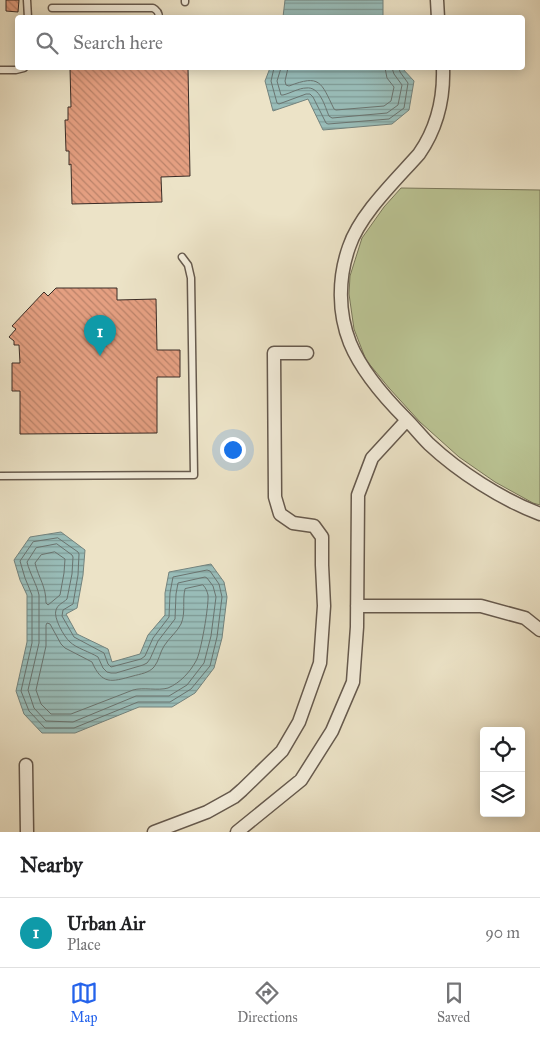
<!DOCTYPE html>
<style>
body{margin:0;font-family:"IM FELL Great Primer",serif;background:#f6f6f6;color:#202124}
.controls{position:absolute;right:15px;bottom:15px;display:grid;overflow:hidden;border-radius:5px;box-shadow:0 2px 12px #0003}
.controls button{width:45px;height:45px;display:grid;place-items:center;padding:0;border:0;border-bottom:1px solid #e0e0e0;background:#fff;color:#202124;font:25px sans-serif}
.you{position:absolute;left:232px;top:449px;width:18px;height:18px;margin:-12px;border:4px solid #fff;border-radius:50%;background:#1a73e8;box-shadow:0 0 0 8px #1a73e833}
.badge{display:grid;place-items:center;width:32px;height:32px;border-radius:50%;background:#2563eb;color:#fff;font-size:16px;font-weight:700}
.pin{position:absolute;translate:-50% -41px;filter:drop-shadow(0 1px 2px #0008)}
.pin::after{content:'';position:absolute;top:26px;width:18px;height:15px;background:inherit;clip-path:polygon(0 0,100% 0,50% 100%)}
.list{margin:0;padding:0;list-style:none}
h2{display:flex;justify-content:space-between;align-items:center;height:65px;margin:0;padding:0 20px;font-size:21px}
h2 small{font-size:16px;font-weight:400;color:#757577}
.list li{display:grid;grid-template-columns:32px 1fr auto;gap:15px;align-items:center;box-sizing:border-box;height:70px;padding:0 20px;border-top:1px solid #e0e0e0}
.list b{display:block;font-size:19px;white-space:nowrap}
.list p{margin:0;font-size:16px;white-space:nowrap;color:#757577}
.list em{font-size:16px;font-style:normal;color:#757577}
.icon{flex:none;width:28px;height:28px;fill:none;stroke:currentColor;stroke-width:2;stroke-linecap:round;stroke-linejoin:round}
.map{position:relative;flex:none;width:540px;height:832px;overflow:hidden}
.search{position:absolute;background:#fff;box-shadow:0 2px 12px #0003;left:15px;right:15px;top:15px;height:55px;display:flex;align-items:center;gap:12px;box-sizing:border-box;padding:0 18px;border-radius:5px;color:#757577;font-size:19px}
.sheet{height:135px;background:#fff}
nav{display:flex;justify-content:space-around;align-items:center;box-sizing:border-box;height:70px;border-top:1px solid #e0e0e0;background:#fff;font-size:14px;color:#757577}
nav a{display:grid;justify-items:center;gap:2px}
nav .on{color:#2563eb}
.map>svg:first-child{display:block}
.green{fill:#bac393;stroke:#7a785c}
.water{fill:url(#water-rules);stroke:#73837e}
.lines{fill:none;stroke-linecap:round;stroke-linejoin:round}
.shore{stroke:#6a7470;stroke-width:1}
.building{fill:url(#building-back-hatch);stroke:#3a2c26}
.lane-casing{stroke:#665a4e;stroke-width:9}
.street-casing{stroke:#665a4e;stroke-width:15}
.lane{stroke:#f3eddb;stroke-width:6}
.street{stroke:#f3eddb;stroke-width:12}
</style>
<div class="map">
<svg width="540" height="832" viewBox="0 0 540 832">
<defs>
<pattern id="water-rules" width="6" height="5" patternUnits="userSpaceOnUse" patternTransform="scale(1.25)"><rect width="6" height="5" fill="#99bdb9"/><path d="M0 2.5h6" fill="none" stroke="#7e9a96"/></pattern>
<pattern id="building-back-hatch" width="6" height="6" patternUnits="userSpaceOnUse" patternTransform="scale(1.25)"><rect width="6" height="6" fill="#e49f81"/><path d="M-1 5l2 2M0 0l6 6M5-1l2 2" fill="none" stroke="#ba8269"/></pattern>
</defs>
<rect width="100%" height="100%" fill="#ece3c7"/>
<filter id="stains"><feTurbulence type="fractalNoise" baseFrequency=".004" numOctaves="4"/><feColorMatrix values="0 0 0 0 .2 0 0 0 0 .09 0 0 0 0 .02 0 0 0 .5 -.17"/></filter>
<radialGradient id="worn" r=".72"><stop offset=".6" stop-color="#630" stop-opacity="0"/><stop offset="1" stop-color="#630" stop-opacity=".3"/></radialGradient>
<path class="green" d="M401,188L540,190V505L533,503L495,482L459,457L420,422L389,388L366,360L354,329L349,294L350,276L362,238L384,207Z"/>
<path class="water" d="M285,0H383V17H283Z
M270,68H402L414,81L409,110L392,124L323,130L308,99L273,111L265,81Z
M61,532L85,550L83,575L77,608L66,614L77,634L108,649L112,662L140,654L148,635L165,615V593L169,572L211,564L224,582L227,597L222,638L214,668L195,693L172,707H139L75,733H42L24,714L16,691L27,642V595L20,580L14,560L30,537Z"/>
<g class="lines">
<path class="shore" d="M274,68L271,81L277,103L279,104L306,94H310L313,97L326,123L328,124L389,119L404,108L408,83L400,72L399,68
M281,68L277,81L281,95H283C291,93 299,88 306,88C320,86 325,107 329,116L332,118L387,113L398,105L402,85L394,74L392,68
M288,68L285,81L286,85L289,86C320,74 321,82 334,109L336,110L384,106L391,101L394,87L387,78L385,68
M58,538L78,552L79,554L78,575L73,604L63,610L62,616L74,637L104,653L108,664L111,667L141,659L145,656L153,638L169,617L170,593L173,577L207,570L210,571L219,584L222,597L217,637L210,666L191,689L170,702H138L74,728H45L29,711L21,691L32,643V595L25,578L20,561L33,542Z
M57,544L72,555L73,557L72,574L67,599C63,603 58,604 56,610C53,617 64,637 70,642C76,648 90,652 98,657L103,668L107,672L111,673H116L143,665L147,663L150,659L158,641L175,619L176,594L178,583L205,577L207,578L213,586L216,597L211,636L204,663L187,685L169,696H136L73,722L46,721L34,708L28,690L39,643V595C37,585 30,574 27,562L36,548Z
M55,552L65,559L64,573L60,595L48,605L46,603C46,586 39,579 35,563L41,555Z
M203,585C206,588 207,591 208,595C209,605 201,653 196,661C190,672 180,683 168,688C158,691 143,687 133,690L71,714H51L41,704L36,690L46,646V625L47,623L50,624L61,644L65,648L92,662C102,685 111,682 133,676C140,674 149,673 154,667C159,661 160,652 164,646C169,638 177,632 181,624C186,613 182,600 185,589Z"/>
</g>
<path class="building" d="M6,0H19L18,12L6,11Z
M70,68H188L190,176L161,177L162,202L72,204L71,164L69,165V151H66L65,120H68V107H71Z
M56,288H117V300L156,299L157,350H180V377H157V433L20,434V391H12V363H20L19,345H14V341L9,337L16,329L12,326L44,292L48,296Z"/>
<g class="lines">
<g class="lane-casing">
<path id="lane" d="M27,0L28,18
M185,0V2
M52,8H153C157,10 159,12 159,18
M0,70H16L24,68
M0,476L194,475L191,278L188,265L182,257"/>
</g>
<g class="street-casing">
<path id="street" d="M437,0L438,18
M443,68C444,99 437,128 419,154C396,180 360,214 349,247C338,278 338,313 350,343C362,372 384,397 406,419C414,427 421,436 429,444C459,472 501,499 540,514
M357,606H481L525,618L540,630
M26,765L27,832
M154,832L207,812L234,797L242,790L282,751L299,722L320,663L324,606L322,565V537L314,526L293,523L280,514L275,497L274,353H307
M237,832L301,780L332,731L353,682L357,627L358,495L372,458L407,420"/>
</g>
<use href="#lane" class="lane"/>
<use href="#street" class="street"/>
</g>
<rect width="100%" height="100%" filter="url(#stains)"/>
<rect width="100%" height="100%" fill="url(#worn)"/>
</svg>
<div class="controls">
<button><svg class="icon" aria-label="locate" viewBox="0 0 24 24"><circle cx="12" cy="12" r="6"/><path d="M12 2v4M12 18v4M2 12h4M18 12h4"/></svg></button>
<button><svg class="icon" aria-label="layers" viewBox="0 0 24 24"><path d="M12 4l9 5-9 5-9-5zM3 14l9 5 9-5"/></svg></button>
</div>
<div class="you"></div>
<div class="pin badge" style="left:100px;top:356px;background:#0f9aa8">1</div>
<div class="search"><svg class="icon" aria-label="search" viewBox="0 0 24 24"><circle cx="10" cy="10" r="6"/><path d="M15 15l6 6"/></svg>Search here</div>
</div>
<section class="sheet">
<h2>Nearby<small></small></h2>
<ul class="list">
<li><span class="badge" style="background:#0f9aa8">1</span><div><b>Urban Air</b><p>Place</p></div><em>90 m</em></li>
</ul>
</section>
<nav>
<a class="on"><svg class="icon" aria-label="map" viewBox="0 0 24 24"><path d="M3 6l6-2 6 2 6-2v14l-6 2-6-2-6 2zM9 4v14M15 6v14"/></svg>Map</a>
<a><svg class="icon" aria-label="directions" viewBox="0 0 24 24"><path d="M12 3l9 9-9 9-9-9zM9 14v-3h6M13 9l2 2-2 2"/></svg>Directions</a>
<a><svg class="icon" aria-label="saved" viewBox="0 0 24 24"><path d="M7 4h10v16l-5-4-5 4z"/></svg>Saved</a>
</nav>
